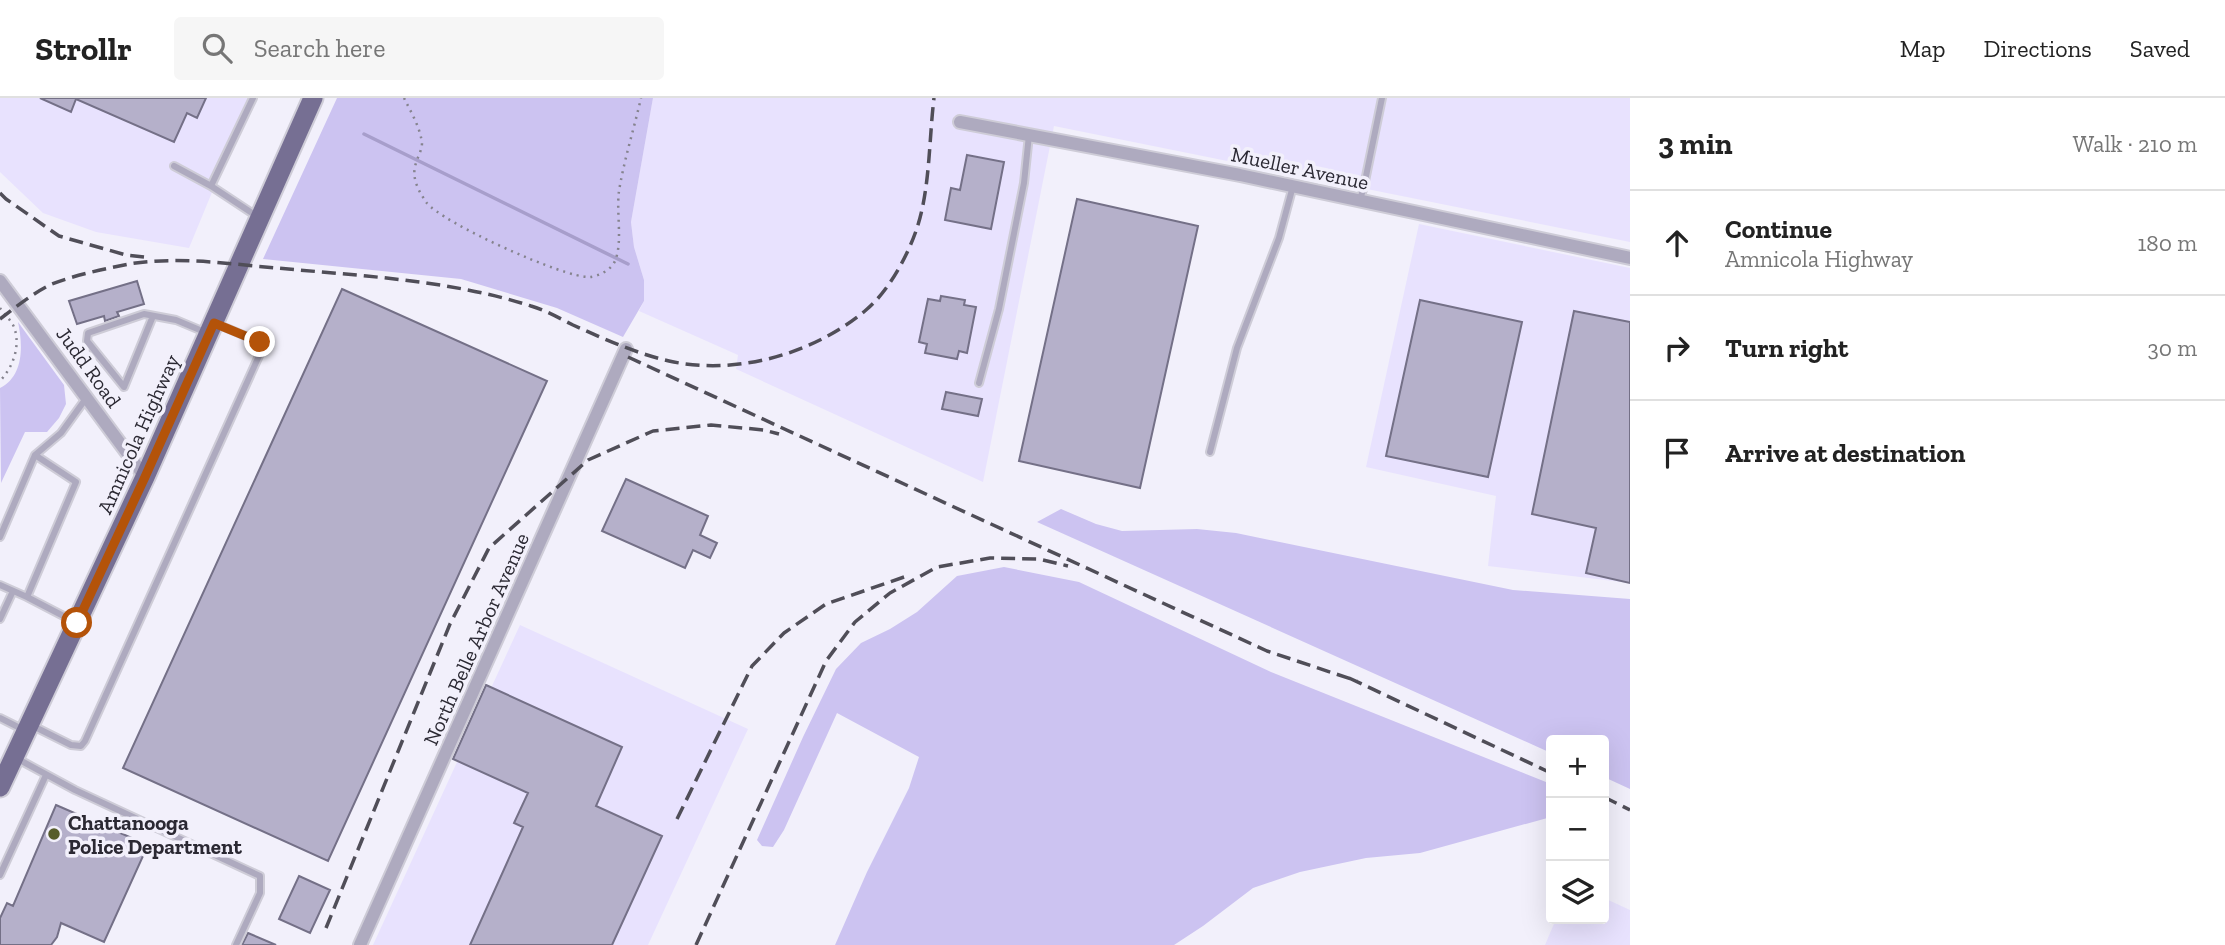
<!DOCTYPE html>
<meta charset="utf-8">
<style>
body{margin:0;font-family:"Zilla Slab",serif;background:#f6f6f6;color:#222}
.controls{position:absolute;right:21px;bottom:21px;display:grid;overflow:hidden;border-radius:7px;box-shadow:0 7px 28px #0002}
.controls button{width:63px;height:63px;display:grid;place-items:center;padding:0;border:0;border-bottom:2px solid #e0e0e0;background:#fff;color:#222;font:35px sans-serif}
.stop{position:absolute;width:21px;height:21px;margin:-16px;border:5px solid #b45309;border-radius:50%;background:#fff}
.stop.end{background:#b45309;border-color:#fff;box-shadow:0 2px 7px #0008}
.list{margin:0;padding:0;list-style:none}
h2{display:flex;justify-content:space-between;align-items:center;height:91px;margin:0;padding:0 28px;font-size:30px}
h2 small{font-size:23px;font-weight:400;color:#767676}
.list li{display:grid;grid-template-columns:46px 1fr auto;gap:21px;align-items:center;box-sizing:border-box;height:105px;padding:0 28px;border-top:2px solid #e0e0e0}
.list b{display:block;font-size:26px;white-space:nowrap}
.list p{margin:0;font-size:23px;white-space:nowrap;color:#767676}
.list em{font-size:23px;font-style:normal;color:#767676}
.icon{flex:none;width:38px;height:38px;fill:none;stroke:currentColor;stroke-width:2;stroke-linecap:round;stroke-linejoin:round}
.map{position:relative;flex:none;width:1630px;height:847px;overflow:hidden}
header{display:flex;align-items:center;gap:42px;box-sizing:border-box;height:98px;padding:0 35px;background:#fff;border-bottom:2px solid #e0e0e0}
header strong{font-size:33px}
nav{display:flex;gap:38px;margin-inline-start:auto;font-size:24px}
.search{width:490px;height:63px;background:#f6f6f6;display:flex;align-items:center;gap:18px;box-sizing:border-box;padding:0 24px;border-radius:7px;color:#767676;font-size:26px}
main{display:flex}
aside{flex:1;background:#fff}
.map>svg:first-child{display:block}
.built{fill:#e8e2fe}
.green{fill:#ccc3f1}
.lines{fill:none;stroke-linecap:round;stroke-linejoin:round}
.stream{stroke:#a79ecb;stroke-width:3.5}
.building{fill:#b5b0ca;stroke:#747087;stroke-width:2}
.lane-casing{stroke:#ceccd7;stroke-width:10}
.street-casing{stroke:#ceccd7;stroke-width:16}
.primary-casing{stroke:#ceccd7;stroke-width:23}
.path{stroke:#85838e;stroke-width:2.5;stroke-dasharray:2 5;stroke-linecap:butt}
.lane{stroke:#aeaabf;stroke-width:6}
.street{stroke:#aeaabf;stroke-width:12}
.primary{stroke:#766f93;stroke-width:19}
.rail{stroke:#504e58;stroke-width:3.5;stroke-dasharray:14 7;stroke-linecap:butt}
.route{stroke:#b45309;stroke-width:9}
.poi-dot{fill:#565c2a;stroke:#f2f0fb;stroke-width:2.5}
.labels{text-anchor:middle;dominant-baseline:central;stroke-width:7;stroke-linejoin:round;paint-order:stroke}
.street-label{font-size:21px;fill:#2b2933;stroke:#f2f0fb}
.poi-label{font-size:21px;font-weight:bold;fill:#2b2933;stroke:#f2f0fb;text-anchor:start}
</style>
<header>
<strong>Strollr</strong>
<div class="search"><svg class="icon" aria-label="search" viewBox="0 0 24 24"><circle cx="10" cy="10" r="6"/><path d="M15 15l6 6"/></svg>Search here</div>
<nav><a>Map</a><a>Directions</a><a>Saved</a></nav>
</header>
<main>
<div class="map">
<svg width="1630" height="847" viewBox="0 0 1630 847">
<rect width="100%" height="100%" fill="#f2f0fb"/>
<path class="built" d="M0,0H251L189,150L96,134L43,115L0,74Z
M653,0H1630V144L1054,28L983,384L736,271L738,257L639,213L644,203V182L634,149L631,124Z
M1419,126L1630,170V485L1488,468L1496,398L1366,369Z
M520,527L748,631L648,847H373Z
M1604,800L1630,812V847H1545L1556,821H1604Z"/>
<path class="green" d="M337,0H653L631,124L634,149L644,182V203L623,239L557,210L461,181L263,161Z
M18,224L64,287L66,306L59,320L47,334H25L1,385L0,290C24,278 23,247 18,224Z
M1061,411L1096,426L1122,433L1197,431L1236,435L1513,492L1630,501V691L1604,679V642H1551V655L1037,424Z
M1004,469L1079,484L1271,574L1546,684L1551,688V719L1420,755L1366,760L1300,774L1253,790L1203,828L1174,847H835L867,774L909,690L919,659L837,615L784,732L773,749L762,748L757,742L803,639L836,571L861,545L890,531L917,514L957,478Z"/>
<g class="lines">
<path class="stream" d="M364,36L628,166"/>
</g>
<path class="building" d="M40,0H206L197,20L187,15L174,44L76,1L71,14Z
M967,57L1004,64L991,131L945,122L951,90L960,92Z
M1077,101L1198,128L1140,390L1019,363Z
M137,183L144,206L117,214L119,218L105,223L104,218L77,226L69,203Z
M342,191L547,283L328,763L123,670Z
M941,198L965,202L964,207L976,209L967,255L959,253L957,261L925,255L927,246L919,244L928,201L940,203Z
M1420,202L1522,224L1488,379L1386,358Z
M1574,213L1630,224V485L1586,475L1596,430L1532,416Z
M946,294L982,301L978,318L942,311Z
M626,381L708,418L700,437L717,445L710,460L693,452L685,470L602,433Z
M486,587L622,649L596,708L662,738L612,847H470L523,729L514,725L528,695L453,661Z
M56,707L148,747L104,844L61,825L57,839L51,847H0V820L7,805L13,808Z
M299,778L330,792L310,835L279,821Z
M248,835L276,847H242Z"/>
<g class="lines">
<g class="lane-casing">
<path id="lane" d="M253,0L211,88L258,119
M174,68L211,88
M1360,102L1364,88L1382,0
M153,218L124,289L87,243L88,235L144,216L176,222L207,235
M979,285L999,211L1024,85L1029,37
M1210,354L1237,250L1279,140L1293,88
M0,439L35,357L61,335L87,299
M0,487L27,499L76,384L35,357
M27,499L75,524
M0,521L13,493
M0,620L24,632
M31,627L71,647L81,648L85,643L263,249L260,244L217,226
M16,660L75,692L260,778V795L236,847
M0,777L46,677"/>
</g>
<g class="street-casing">
<path id="street" d="M960,24L1240,77L1630,160
M0,183L145,379
M360,847L626,251"/>
</g>
<g class="primary-casing">
<path id="primary" d="M0,689L145,379L313,0"/>
</g>
<path class="path" d="M404,0C411,14 420,29 422,45C422,52 418,58 416,65C411,79 418,92 426,104C440,124 566,181 590,179C599,178 611,172 615,163C623,144 616,114 619,93C624,62 634,31 641,0
M0,210C4,216 11,222 14,229C21,248 13,269 0,283"/>
<use href="#lane" class="lane"/>
<use href="#street" class="street"/>
<use href="#primary" class="primary"/>
<path class="rail" d="M0,95L6,101L59,138L126,157L144,159
M0,221C16,209 33,195 52,186C75,177 104,171 129,166C178,158 229,166 277,170C362,178 450,182 531,208C545,212 559,220 573,227C604,241 635,255 669,263C736,278 814,256 866,212C889,193 908,157 917,130C930,91 929,41 934,0
M628,259L1267,553L1357,583
M1349,580L1551,675
M1604,699L1630,712
M677,721L752,568L784,535L826,506L907,478
M326,830L450,526L489,450L588,362L653,333L711,327L764,332L779,336
M696,847L826,563L855,524L890,495L937,469L990,460L1039,461L1068,468"/>
</g>
<g class="lines">
<path class="route" d="M77,525L145,379L214,225L260,244"/>
</g>
<circle class="poi-dot" cx="54" cy="736" r="7"/>
<g class="labels">
<g class="street-label">
<text transform="translate(1300 70) rotate(12)">Mueller Avenue</text>
<text transform="translate(89 269) rotate(54)">Judd Road</text>
<text transform="translate(138 336) rotate(-66)">Amnicola Highway</text>
<text transform="translate(476 541) rotate(-66)">North Belle Arbor Avenue</text>
</g>
<g class="poi-label">
<text x="68" y="724">Chattanooga<tspan x="68" dy="24">Police Department</tspan></text>
</g>
</g>
</svg>
<div class="controls">
<button>+</button>
<button>−</button>
<button><svg class="icon" aria-label="layers" viewBox="0 0 24 24"><path d="M12 4l9 5-9 5-9-5zM3 14l9 5 9-5"/></svg></button>
</div>
<div class="stop" style="left:77px;top:525px"></div>
<div class="stop end" style="left:260px;top:244px"></div>
</div>
<aside>
<h2>3 min<small>Walk · 210 m</small></h2>
<ul class="list">
<li><svg class="icon" aria-label="ahead" viewBox="0 0 24 24"><path d="M12 20V5M6 11l6-6 6 6"/></svg><div><b>Continue</b><p>Amnicola Highway</p></div><em>180 m</em></li>
<li><svg class="icon" aria-label="right" viewBox="0 0 24 24"><path d="M7 20v-9h11M14 6l5 5-5 5"/></svg><div><b>Turn right</b></div><em>30 m</em></li>
<li><svg class="icon" aria-label="arrive" viewBox="0 0 24 24"><path d="M6 21V4h12l-3 4 3 4H6"/></svg><div><b>Arrive at destination</b></div></li>
</ul>
</aside>
</main>
